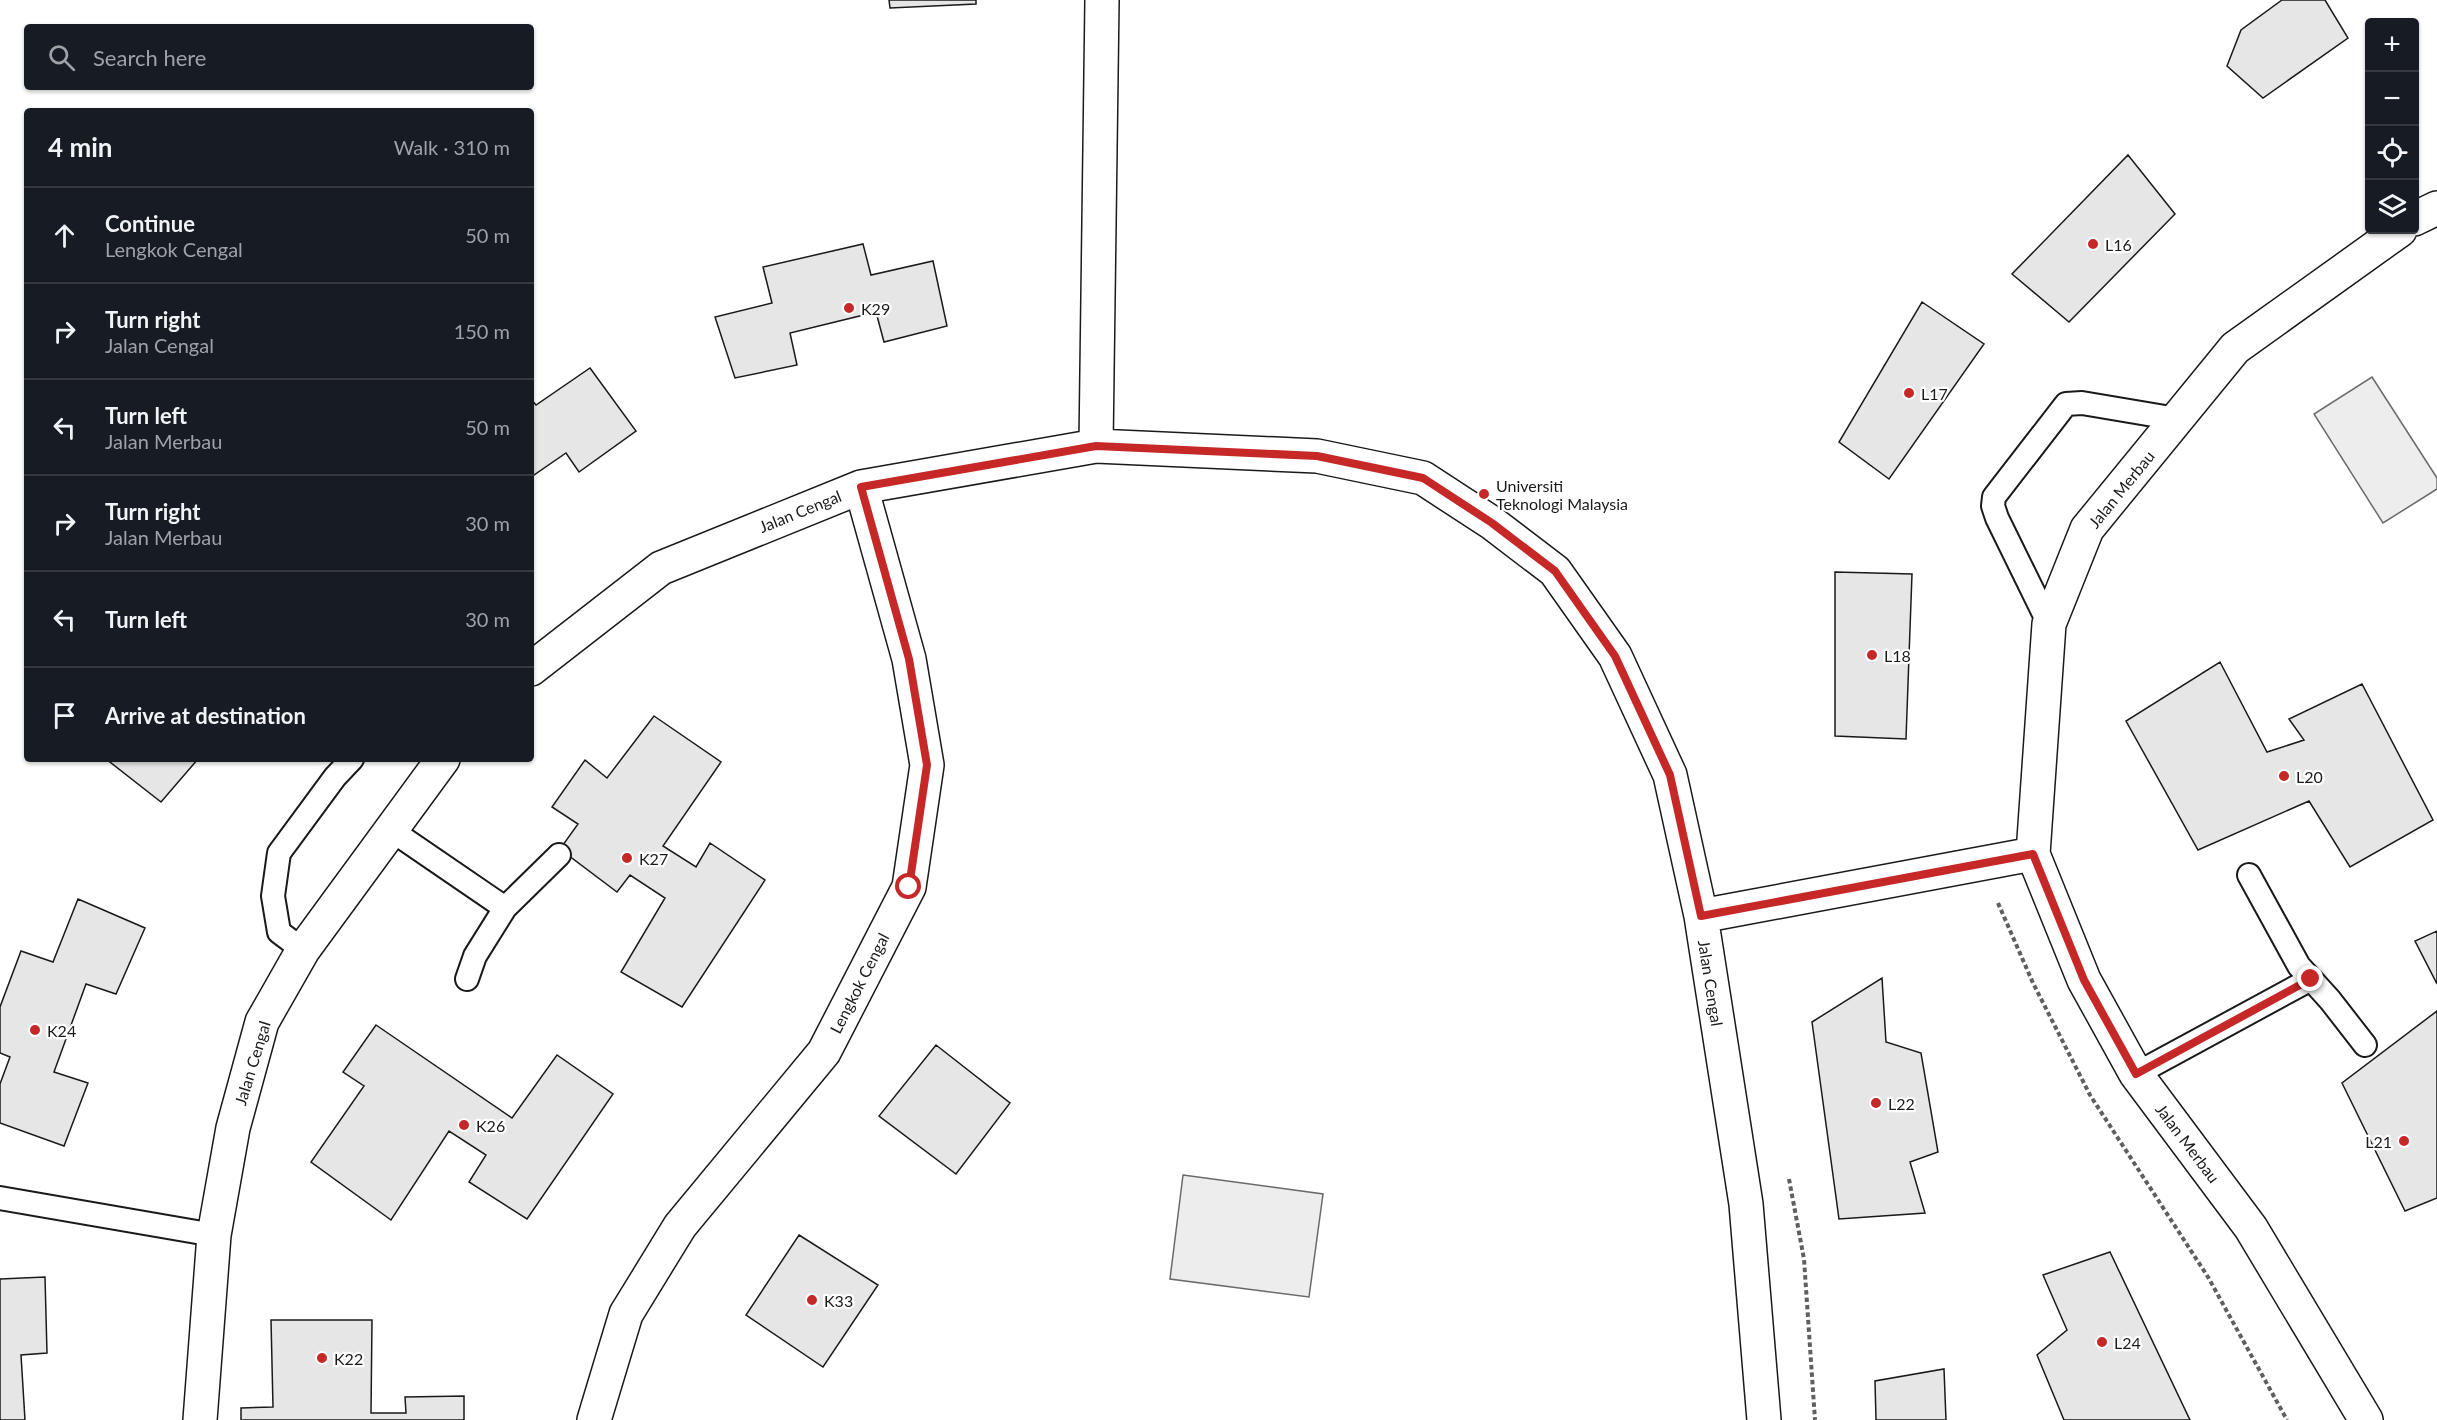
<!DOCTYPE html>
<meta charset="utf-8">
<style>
body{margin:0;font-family:Lato,sans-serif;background:#242831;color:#f1f3f6}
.controls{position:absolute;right:18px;top:18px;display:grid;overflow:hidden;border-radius:6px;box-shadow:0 2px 4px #0004}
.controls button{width:54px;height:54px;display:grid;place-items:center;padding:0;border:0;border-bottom:2px solid #363941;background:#171b24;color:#f1f3f6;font:30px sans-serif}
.stop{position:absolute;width:18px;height:18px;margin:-14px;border:4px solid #c62828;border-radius:50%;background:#fff}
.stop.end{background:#c62828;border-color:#fff;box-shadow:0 2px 6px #0008}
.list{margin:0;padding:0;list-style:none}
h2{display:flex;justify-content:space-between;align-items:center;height:78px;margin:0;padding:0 24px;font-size:26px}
h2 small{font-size:20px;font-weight:400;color:#9ea1a6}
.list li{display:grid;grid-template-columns:39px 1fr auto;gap:18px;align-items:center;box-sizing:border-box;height:96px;padding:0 24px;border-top:2px solid #363941}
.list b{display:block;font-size:22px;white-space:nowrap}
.list p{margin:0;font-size:20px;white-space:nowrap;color:#9ea1a6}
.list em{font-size:20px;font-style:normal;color:#9ea1a6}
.icon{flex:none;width:33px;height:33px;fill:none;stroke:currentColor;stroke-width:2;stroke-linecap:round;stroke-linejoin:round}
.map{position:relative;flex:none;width:2437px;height:1420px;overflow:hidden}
.search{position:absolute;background:#171b24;box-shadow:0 2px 4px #0004;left:24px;top:24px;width:510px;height:66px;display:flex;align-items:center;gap:15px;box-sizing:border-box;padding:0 21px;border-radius:6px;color:#9ea1a6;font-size:22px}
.panel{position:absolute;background:#171b24;box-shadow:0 2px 4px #0004;left:24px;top:108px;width:510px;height:654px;border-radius:6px}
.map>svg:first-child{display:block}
.built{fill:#ededed;stroke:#6a6a6a;stroke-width:1.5}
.building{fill:#e6e6e6;stroke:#1a1a1a;stroke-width:1.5}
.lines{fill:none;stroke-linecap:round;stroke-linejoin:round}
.service-casing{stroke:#1a1a1a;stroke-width:26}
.minor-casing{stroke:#1a1a1a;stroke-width:36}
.path{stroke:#5f5f5f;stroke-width:4;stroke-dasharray:4.5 3;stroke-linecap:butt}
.service{stroke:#fff;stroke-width:22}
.minor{stroke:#fff;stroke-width:33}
.route{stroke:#c62828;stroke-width:8}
.poi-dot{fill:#c62828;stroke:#fff;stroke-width:2}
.labels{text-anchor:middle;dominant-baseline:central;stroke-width:4.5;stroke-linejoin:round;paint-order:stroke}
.poi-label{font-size:16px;fill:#1a1a1a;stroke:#fff;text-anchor:start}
.street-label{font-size:16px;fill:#1a1a1a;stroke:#fff}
</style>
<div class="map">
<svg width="2437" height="1420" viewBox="0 0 2437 1420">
<rect width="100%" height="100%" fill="#fff"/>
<path class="built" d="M2372,377L2437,478V489L2383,523L2314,414Z
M1183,1175L1323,1194L1309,1297L1170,1279Z"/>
<path class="building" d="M889,0H976V4L890,8Z
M2282,0H2325L2348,38L2263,98L2227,66L2241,30Z
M2128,155L2175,214L2069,322L2012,274Z
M863,244L871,275L933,261L947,326L884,342L876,312L790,333L797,365L735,378L715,317L772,303L763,267Z
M1922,302L1984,344L1889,479L1839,442Z
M590,368L636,431L579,472L566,453L531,477V399L536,405Z
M1835,572L1912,574L1906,739L1835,736Z
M2220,662L2267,752L2304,740L2289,719L2362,684L2433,820L2350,867L2309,801L2198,850L2126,721Z
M654,716L721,762L663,846L696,867L710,843L765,880L682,1007L621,972L665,898L630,875L617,892L560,849L578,824L552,807L585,760L607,778Z
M106,759H198L161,802Z
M78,899L145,928L116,994L86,984L54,1072L88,1083L64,1146L0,1123V1084L10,1057L0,1053V1007L21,951L53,962Z
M2437,931V984L2415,941Z
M1882,978L1886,1042L1921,1053L1938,1152L1910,1162L1925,1213L1839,1219L1812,1022Z
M2437,1011V1198L2405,1211L2342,1083Z
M376,1025L512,1118L557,1055L613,1094L527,1219L469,1182L486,1155L449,1131L391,1220L311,1162L364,1086L343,1072Z
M936,1045L1010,1103L956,1174L879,1116Z
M799,1235L878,1285L823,1367L746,1315Z
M2110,1252L2190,1420H2064L2037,1355L2067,1330L2043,1275Z
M45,1277L47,1353L21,1355L25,1420H0V1279Z
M271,1320H372L371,1413H406L405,1397L464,1396V1420H241V1408L273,1407Z
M1944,1369L1946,1420H1876L1875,1381Z"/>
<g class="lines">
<g class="service-casing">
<path id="service" d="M2049,624L1997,518L1993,506L1994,497L2066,404L2082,403L2177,419
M391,830L505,908L559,855
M2249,875L2299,966L2311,979
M303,950L279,932L273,896L279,853L335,777L352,759
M467,979L475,956L505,908
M2136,1074L2311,979L2330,1000L2365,1045
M0,1198L214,1235"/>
</g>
<g class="minor-casing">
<path id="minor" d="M2414,219L2437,208
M1096,446L1102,0
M531,669L661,568L861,487L1096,446L1317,456L1423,478L1492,523L1555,571L1615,656L1670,775L1701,916L1746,1204L1764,1420
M1701,916L2033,854
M200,1420L214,1235L233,1128L262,1022L303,950L443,759
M594,1420L626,1314L680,1226L824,1052L909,887L927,765L909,659L861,487
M2366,1420L2251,1228L2136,1074L2084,980L2033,854L2049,624L2087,529L2235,348L2400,230"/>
</g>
<path class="path" d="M1998,903L2033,983L2090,1095L2208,1277L2287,1420
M1789,1179L1804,1259L1815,1420"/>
<use href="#service" class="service"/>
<use href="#minor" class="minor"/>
</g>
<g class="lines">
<path class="route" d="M909,887L927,765L909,659L861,487L1096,446L1317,456L1423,478L1492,523L1555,571L1615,656L1670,775L1701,916L2033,854L2084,980L2136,1074L2311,979"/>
</g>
<g class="poi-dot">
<circle cx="2093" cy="244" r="6"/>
<circle cx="849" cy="308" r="6"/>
<circle cx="1909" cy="393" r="6"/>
<circle cx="1484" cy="494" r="6"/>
<circle cx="1872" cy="655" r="6"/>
<circle cx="2284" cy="776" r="6"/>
<circle cx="627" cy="858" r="6"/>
<circle cx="35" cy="1030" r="6"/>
<circle cx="1876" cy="1103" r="6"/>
<circle cx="464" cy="1125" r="6"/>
<circle cx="2404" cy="1141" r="6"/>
<circle cx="812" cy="1300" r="6"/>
<circle cx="2102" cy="1342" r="6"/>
<circle cx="322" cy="1358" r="6"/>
</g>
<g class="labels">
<g class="poi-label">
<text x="2105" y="244">L16</text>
<text x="861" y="308">K29</text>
<text x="1921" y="393">L17</text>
<text x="1496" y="485">Universiti<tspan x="1496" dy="18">Teknologi Malaysia</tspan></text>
<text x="1884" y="655">L18</text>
<text x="2296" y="776">L20</text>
<text x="639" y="858">K27</text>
<text x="47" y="1030">K24</text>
<text x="1888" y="1103">L22</text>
<text x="476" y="1125">K26</text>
<text x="2392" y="1141" text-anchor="end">L21</text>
<text x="824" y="1300">K33</text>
<text x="2114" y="1342">L24</text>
<text x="334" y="1358">K22</text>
</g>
<g class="street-label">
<text transform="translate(2121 489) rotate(-51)">Jalan Merbau</text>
<text transform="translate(800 511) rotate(-22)">Jalan Cengal</text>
<text transform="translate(859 983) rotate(-63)">Lengkok Cengal</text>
<text transform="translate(1711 983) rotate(81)">Jalan Cengal</text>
<text transform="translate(252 1063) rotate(-73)">Jalan Cengal</text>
<text transform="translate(2188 1143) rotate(53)">Jalan Merbau</text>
</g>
</g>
</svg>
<div class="controls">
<button>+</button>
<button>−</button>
<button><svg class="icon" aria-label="locate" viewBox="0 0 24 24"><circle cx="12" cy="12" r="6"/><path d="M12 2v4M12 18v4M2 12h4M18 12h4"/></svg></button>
<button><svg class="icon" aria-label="layers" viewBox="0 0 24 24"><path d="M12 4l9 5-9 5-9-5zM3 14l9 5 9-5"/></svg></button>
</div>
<div class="stop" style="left:909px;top:887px"></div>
<div class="stop end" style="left:2311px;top:979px"></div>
<div class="search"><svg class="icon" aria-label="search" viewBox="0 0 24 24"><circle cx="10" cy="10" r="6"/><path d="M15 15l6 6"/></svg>Search here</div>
<section class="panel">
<h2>4 min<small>Walk · 310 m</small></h2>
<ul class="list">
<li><svg class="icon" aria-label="ahead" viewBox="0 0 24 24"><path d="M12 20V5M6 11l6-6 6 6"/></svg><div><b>Continue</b><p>Lengkok Cengal</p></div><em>50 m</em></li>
<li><svg class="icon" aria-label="right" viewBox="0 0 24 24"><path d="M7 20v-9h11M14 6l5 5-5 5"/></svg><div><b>Turn right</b><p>Jalan Cengal</p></div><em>150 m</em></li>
<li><svg class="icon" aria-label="left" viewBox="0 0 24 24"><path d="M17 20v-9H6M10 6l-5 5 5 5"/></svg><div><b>Turn left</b><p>Jalan Merbau</p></div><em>50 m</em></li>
<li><svg class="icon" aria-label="right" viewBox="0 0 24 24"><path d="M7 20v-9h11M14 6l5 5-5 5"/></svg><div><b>Turn right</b><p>Jalan Merbau</p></div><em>30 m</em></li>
<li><svg class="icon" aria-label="left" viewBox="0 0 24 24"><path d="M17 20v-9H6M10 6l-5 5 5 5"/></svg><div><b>Turn left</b></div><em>30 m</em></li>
<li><svg class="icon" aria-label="arrive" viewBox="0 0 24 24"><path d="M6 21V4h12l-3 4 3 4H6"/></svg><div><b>Arrive at destination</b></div></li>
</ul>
</section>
</div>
